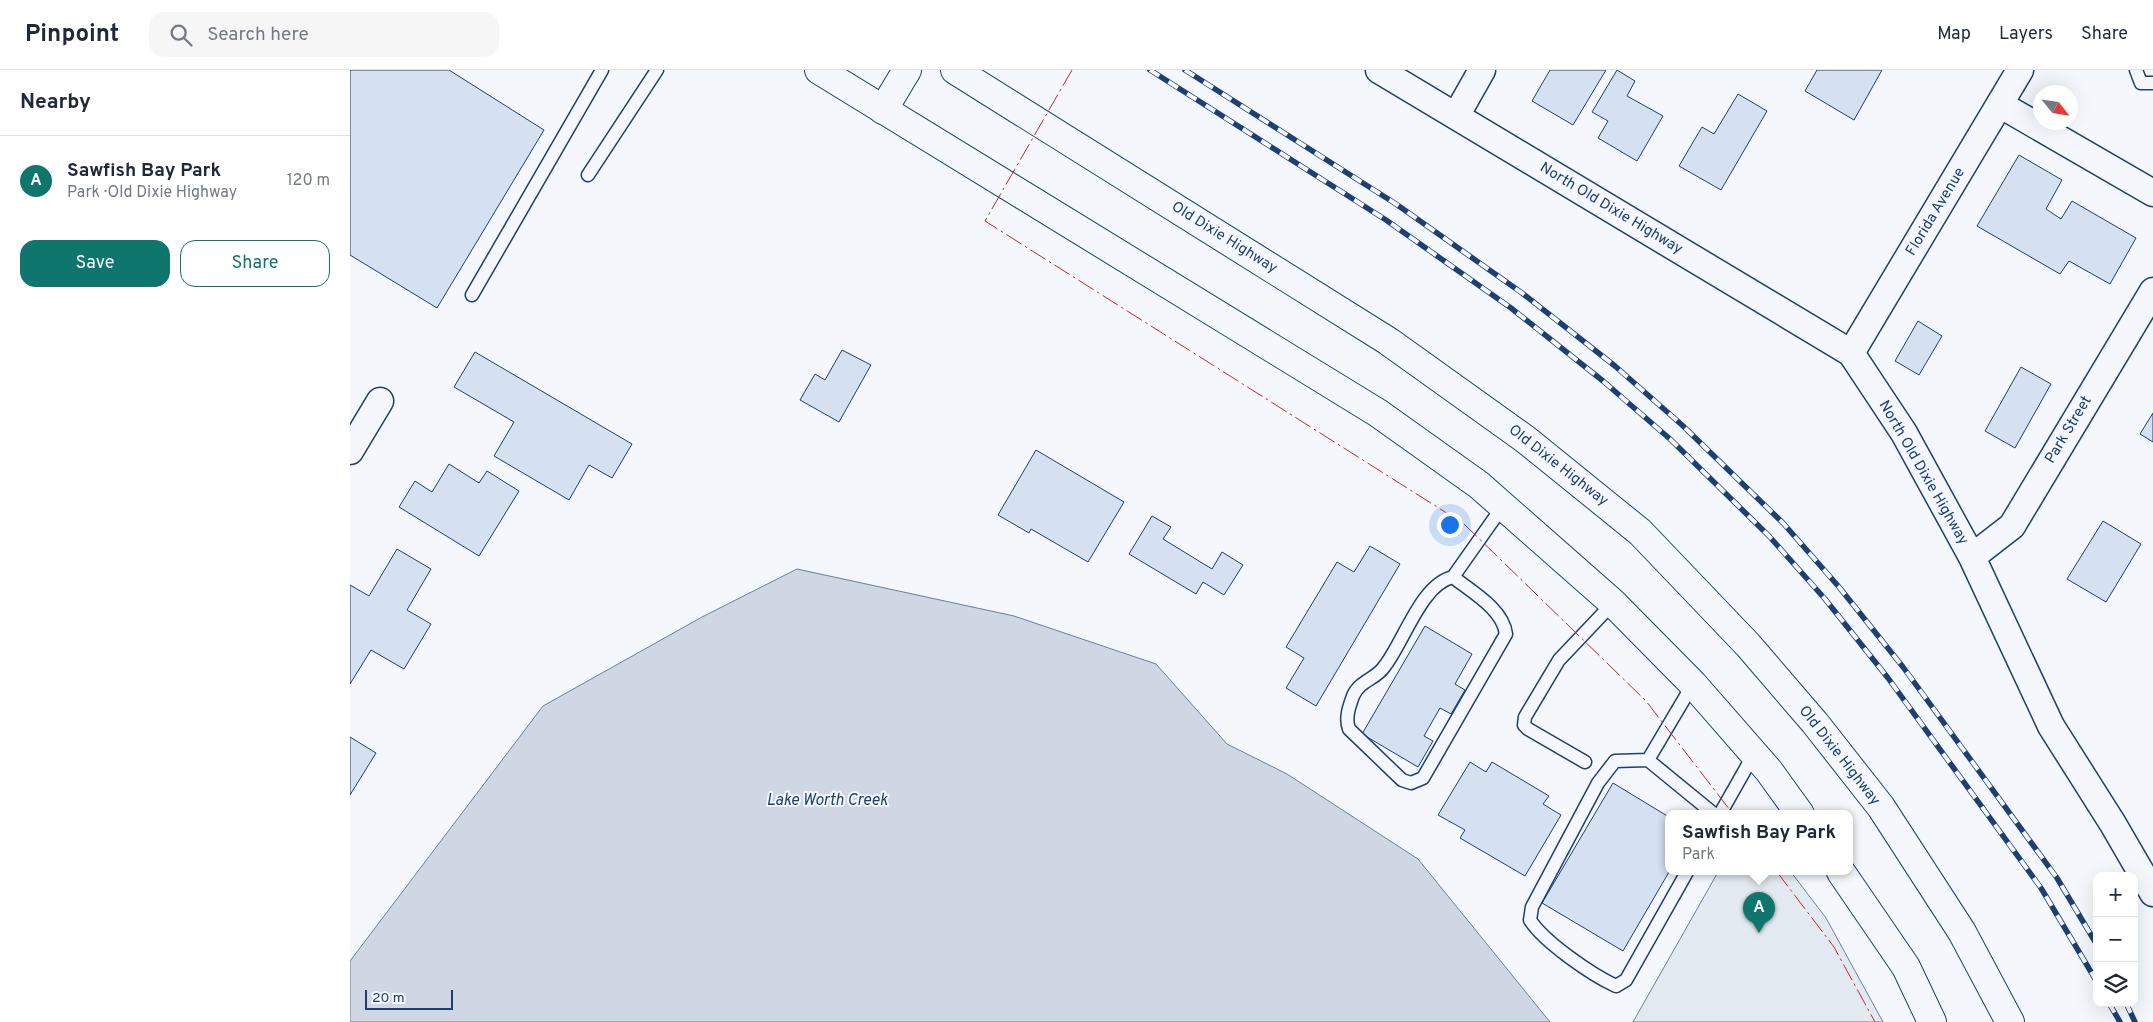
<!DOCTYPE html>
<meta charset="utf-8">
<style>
body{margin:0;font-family:Overpass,sans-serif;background:#f6f6f7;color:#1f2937}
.controls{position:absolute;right:15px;bottom:15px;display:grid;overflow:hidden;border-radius:10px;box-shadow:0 5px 20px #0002}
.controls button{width:45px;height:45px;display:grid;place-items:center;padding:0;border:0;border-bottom:1px solid #e0e1e3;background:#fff;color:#1f2937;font:25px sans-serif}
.compass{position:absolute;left:1683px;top:15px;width:45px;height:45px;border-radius:50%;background:#fff;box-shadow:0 5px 20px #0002;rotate:120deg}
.scale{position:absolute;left:15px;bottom:12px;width:88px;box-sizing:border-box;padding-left:5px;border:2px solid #1d3f73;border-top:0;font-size:14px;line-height:18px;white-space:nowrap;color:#1d3f73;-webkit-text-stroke:4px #f4f7fb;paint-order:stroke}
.you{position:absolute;left:1099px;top:454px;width:18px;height:18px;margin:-12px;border:4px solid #fff;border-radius:50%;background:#1a73e8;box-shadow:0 0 0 8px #1a73e833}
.badge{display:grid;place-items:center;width:32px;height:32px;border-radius:50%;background:#0f766e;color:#fff;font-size:16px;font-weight:700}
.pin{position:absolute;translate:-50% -41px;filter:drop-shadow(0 1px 2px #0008)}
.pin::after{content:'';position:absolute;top:26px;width:18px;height:15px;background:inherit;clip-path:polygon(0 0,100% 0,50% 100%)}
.popup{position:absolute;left:1315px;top:740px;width:188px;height:65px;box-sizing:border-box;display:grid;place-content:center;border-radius:10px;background:#fff;filter:drop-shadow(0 1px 4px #0005);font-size:16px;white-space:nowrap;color:#747a83}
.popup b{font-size:19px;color:#1f2937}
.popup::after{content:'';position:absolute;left:50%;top:100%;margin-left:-10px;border:10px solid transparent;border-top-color:#fff}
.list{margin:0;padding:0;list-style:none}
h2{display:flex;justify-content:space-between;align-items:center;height:65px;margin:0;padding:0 20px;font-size:21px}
h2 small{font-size:16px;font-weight:400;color:#747a83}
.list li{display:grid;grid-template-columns:32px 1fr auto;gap:15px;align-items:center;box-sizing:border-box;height:90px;padding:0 20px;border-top:1px solid #e0e1e3}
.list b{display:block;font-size:19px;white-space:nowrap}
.list p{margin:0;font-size:16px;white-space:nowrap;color:#747a83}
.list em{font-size:16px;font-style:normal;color:#747a83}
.actions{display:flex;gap:10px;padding:15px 20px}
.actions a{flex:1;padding:11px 0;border:1px solid #0f766e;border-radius:15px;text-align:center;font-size:18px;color:#0f766e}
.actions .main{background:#0f766e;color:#fff}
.icon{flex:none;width:28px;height:28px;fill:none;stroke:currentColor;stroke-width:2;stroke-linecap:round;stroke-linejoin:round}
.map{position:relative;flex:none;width:1803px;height:952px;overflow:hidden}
header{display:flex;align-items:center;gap:30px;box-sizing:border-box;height:70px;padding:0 25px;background:#fff;border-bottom:1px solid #e0e1e3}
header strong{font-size:24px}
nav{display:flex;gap:28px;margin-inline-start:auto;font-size:18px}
.search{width:350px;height:45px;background:#f6f6f7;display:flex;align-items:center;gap:12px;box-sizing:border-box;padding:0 18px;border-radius:15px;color:#747a83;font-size:19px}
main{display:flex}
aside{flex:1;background:#fff}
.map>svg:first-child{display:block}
.green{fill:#e3e9f0;stroke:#687fa3}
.water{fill:#cfd7e4;stroke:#687fa3}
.building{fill:#d5e0f0;stroke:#1d3f73}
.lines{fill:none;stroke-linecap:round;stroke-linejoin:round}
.lane-casing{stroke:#1d3f73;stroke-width:15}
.street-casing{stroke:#1d3f73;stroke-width:29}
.secondary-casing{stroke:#1d3f73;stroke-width:30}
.primary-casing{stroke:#1d3f73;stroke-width:30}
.lane{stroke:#f4f7fb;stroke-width:12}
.street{stroke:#f4f7fb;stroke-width:26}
.secondary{stroke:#f4f7fb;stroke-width:28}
.primary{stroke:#f4f7fb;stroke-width:28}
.rail-casing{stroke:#1d3f73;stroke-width:5.5}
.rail{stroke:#f4f7fb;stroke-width:4;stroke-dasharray:11;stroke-linecap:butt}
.power{stroke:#c62828;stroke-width:1;stroke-dasharray:18 4 2.5 4;stroke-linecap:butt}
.labels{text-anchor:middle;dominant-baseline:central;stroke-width:4;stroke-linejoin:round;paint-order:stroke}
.street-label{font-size:15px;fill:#1d3f73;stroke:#f4f7fb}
.water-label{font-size:16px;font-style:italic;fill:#1d3f73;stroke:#f4f7fb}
</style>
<header>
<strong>Pinpoint</strong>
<div class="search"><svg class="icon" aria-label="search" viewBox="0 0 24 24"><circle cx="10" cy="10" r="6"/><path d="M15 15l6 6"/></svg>Search here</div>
<nav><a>Map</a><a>Layers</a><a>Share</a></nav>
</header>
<main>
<aside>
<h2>Nearby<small></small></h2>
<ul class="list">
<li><span class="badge">A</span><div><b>Sawfish Bay Park</b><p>Park · Old Dixie Highway</p></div><em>120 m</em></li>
</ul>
<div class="actions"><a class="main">Save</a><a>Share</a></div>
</aside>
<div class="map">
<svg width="1803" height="952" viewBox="0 0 1803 952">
<rect width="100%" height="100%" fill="#f4f7fb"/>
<path class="green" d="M1368,802H1441L1476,848L1533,952H1283Z"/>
<path class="water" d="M447,499L664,546L806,594L877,674L937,704L1068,789L1200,952H0V891L193,636L352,547Z"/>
<path class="building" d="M0,0H99L194,60L87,238L0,185Z
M1200,0H1256L1223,55L1182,31Z
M1267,0L1285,11L1277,26L1313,46L1287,91L1248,68L1258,51L1242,42Z
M1467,0H1532L1504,50L1455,21Z
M1388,24L1417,41L1371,120L1329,96L1352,57L1364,64Z
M1669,85L1712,110L1696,139L1711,149L1722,131L1786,168L1760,214L1719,191L1710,204L1627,156Z
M1568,251L1592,266L1569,305L1545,291Z
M492,280L521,295L489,352L450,330L465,304L475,310Z
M125,282L282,374L262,408L239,395L219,430L144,386L164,352L104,317Z
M1671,297L1701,314L1665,378L1635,361Z
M1803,343V372L1790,364Z
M686,380L774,432L738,492L681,459L679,463L648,445Z
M99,394L129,413L137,401L169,421L129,486L49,437L65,411L82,422Z
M802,446L821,457L813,469L862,499L872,482L893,495L874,525L853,512L846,524L779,484Z
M1753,451L1791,474L1756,532L1717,509Z
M1020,476L1050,494L966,636L936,618L954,588L936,577L987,492L1004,502Z
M47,479L81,499L57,540L81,554L54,599L21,580L0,614V515L19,526Z
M1075,556L1122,584L1105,614L1115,620L1101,644L1090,638L1074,666L1083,671L1068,697L1012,664Z
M0,667L26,683L0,725Z
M1120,692L1136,702L1142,692L1199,726L1193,734L1211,745L1175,806L1110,768L1115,760L1088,745Z
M1263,713L1319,747V802L1273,881L1192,833Z"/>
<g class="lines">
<g class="lane-casing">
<path id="lane" d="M1786,0L1791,13H1803
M238,105L307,0
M122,225L252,0
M1103,507C1122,522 1153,539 1156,564L1073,708L1061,713L1052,710L999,659C995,648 999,637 1003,626C1009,611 1026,609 1034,597C1054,572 1071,514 1103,507L1153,436
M1298,690L1343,614
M1235,692L1178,659L1174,655L1175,647L1209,590L1263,533
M1370,744L1404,684
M1337,802L1276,910L1266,916C1242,905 1194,872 1180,850L1182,837L1248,713L1265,691L1298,690L1364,744"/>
</g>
<g class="street-casing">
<path id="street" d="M1029,0L1501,283L1554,363L1622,487L1701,656L1763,754L1803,823
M1651,35L1803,123
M1106,46L1132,0
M1501,283L1670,0
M0,381L30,331
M1622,487L1662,456L1803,221"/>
</g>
<g class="secondary-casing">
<path id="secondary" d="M533,40L557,0"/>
</g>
<g class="primary-casing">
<path id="primary" d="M469,0L1028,343L1129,415L1263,533L1343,614L1419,701L1450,744
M605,0L1038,271L1175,369L1290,462L1398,575L1465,653L1531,737L1612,862L1660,952
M1491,802L1556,897L1582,952"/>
</g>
<use href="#lane" class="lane"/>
<use href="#street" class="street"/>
<use href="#secondary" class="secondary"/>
<use href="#primary" class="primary"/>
<g class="rail-casing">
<path id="rail" d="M800,0L1036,150L1161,238L1253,311L1320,369L1419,466L1475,529L1538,608L1691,818L1747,912
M835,0L1046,134L1172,223L1265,296L1332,355L1433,453L1489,517L1553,597L1707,808L1747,875
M1759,933L1770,952
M1776,933L1785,952"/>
</g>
<use href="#rail" class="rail"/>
<path class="power" d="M722,0L635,151L1114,454L1296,631L1383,744
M1427,802L1484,877L1525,952"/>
</g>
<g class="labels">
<g class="street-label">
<text transform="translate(1261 139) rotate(31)">North Old Dixie Highway</text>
<text transform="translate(1586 142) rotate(-59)">Florida Avenue</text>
<text transform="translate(874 168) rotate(32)">Old Dixie Highway</text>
<text transform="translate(1719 360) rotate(-59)">Park Street</text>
<text transform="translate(1208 396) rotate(38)">Old Dixie Highway</text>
<text transform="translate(1573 403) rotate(60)">North Old Dixie Highway</text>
<text transform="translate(1489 686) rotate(52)">Old Dixie Highway</text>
</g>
<g class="water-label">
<text x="477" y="731">Lake Worth Creek</text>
</g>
</g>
</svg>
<div class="controls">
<button>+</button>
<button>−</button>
<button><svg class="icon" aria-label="layers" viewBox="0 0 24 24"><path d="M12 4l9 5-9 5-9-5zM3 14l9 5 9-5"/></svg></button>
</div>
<svg class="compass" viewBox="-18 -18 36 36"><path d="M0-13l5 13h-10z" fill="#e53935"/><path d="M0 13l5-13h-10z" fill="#747a83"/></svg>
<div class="scale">20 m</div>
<div class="you"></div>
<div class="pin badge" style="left:1409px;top:863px">A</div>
<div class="popup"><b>Sawfish Bay Park</b>Park</div>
</div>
</main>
